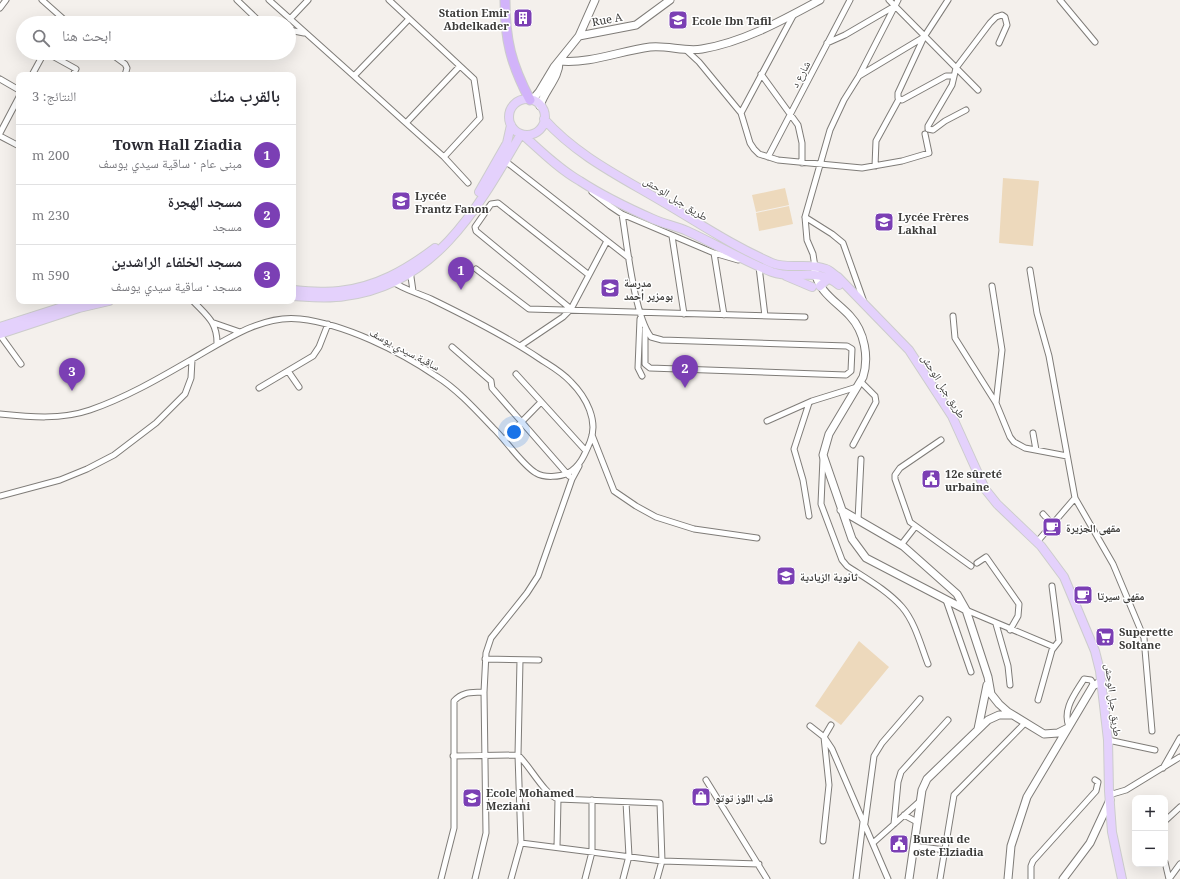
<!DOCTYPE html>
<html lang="ar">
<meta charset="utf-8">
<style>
body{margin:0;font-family:"Noto Serif","Noto Naskh Arabic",serif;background:#f7f7f7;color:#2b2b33;direction:rtl}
.controls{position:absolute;right:12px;bottom:12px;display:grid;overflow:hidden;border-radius:8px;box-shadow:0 4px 16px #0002}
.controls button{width:36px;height:36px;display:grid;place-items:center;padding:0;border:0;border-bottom:1px solid #e1e1e2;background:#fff;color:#2b2b33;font:20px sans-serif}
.you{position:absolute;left:514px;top:432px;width:14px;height:14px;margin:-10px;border:3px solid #fff;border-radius:50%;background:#1a73e8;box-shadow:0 0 0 6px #1a73e833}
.badge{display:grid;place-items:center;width:26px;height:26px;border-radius:50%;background:#7b3fb4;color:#fff;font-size:13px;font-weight:700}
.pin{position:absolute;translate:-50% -33px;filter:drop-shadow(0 1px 2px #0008)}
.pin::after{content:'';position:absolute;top:21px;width:14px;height:12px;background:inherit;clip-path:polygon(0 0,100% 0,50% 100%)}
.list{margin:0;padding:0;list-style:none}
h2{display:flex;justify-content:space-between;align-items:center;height:52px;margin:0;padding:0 16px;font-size:17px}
h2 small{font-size:13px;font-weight:400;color:#7c7c81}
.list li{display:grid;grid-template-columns:26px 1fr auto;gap:12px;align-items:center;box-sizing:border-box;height:60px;padding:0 16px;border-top:1px solid #e1e1e2}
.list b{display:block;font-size:15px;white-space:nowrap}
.list p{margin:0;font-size:13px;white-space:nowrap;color:#7c7c81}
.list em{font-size:13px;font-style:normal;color:#7c7c81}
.icon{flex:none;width:22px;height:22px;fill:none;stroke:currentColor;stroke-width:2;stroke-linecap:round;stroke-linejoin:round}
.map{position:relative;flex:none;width:1180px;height:879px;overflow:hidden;direction:ltr}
.search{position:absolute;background:#fff;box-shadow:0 4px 16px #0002;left:16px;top:16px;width:280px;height:44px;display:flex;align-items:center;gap:10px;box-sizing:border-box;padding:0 14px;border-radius:22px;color:#7c7c81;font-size:15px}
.panel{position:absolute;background:#fff;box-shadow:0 4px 16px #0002;left:16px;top:72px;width:280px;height:232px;border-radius:8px;direction:rtl}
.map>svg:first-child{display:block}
.green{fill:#edd9bc}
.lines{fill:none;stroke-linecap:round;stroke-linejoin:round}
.street-casing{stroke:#7f7c78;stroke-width:7}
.secondary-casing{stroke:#7f7c78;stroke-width:9}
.primary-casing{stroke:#ccc;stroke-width:10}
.highway-casing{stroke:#ccc;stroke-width:11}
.street{stroke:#fff;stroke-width:5}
.secondary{stroke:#fff;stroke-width:7}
.primary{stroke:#e4d1fc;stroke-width:8}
.highway{stroke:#d2b3fa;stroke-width:9}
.labels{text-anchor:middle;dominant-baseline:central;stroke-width:3;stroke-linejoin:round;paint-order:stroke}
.poi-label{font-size:11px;font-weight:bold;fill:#3c3b39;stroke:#fff;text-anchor:start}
.street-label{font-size:11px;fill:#3c3b39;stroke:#fff}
</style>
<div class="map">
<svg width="1180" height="879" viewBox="0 0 1180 879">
<rect width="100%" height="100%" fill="#f4f0ec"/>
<path class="green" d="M1003,178L1039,181L1033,246L999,243Z
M785,188L789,205L756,212L752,195Z
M789,206L793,224L759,231L756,213Z
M859,641L889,667L841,725L815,706Z"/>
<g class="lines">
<g class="street-casing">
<path id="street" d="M42,0L68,23
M237,0L261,23
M269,0L354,76
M389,0L474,79L480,118L444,157L468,183
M889,0L978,90
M948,0L924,37L898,93V98L902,100L946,76H954
M1060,0L1095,42
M0,8L6,0
M290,19L308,0
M289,30L304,33
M827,43L845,35L893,7
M685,49L699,62L741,113L750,143L754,149L759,154L778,160L862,168L902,161L929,153L925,134
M47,53L76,69L73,75
M110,53L125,64L127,68L125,75
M761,74L798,125L802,143V163
M32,75L44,53
M859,76L898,0
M0,79L19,90
M966,110L945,121L933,130L928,129V126L952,85L956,68L990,23L996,17L1002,15L1005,17L1007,25L999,43
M741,113L794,14
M406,123L354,76L409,19
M0,133L19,97
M0,136L19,146
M444,157L406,123L460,66
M768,157L850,0
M504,160L629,258
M875,166L876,141L899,99
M592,192L610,206L622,214L714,253L738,260
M622,214C627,243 634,315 651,337L662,340L847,346L852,349L851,371L846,375L650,368L645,364V329
M805,217L832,234L843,243L864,302
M672,236L684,314
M714,253L724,315
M759,267L765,316
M815,267L813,254L807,240L805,217L830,130L844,100L859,76L924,37
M476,269L529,309L805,317
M410,270L413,291
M1030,270L1037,313L1049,356L1075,498L1113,564L1144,638L1152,731
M992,286L1002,350L996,403
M193,301C207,316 217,322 217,343
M571,309L476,231L475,227L491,204L498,203L589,275
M953,316L955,338L996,403L1010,437L1014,442L1025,448L1067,456
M640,319L638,368L642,376
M214,323L240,332
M0,335L21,364
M520,346L563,317L571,309L607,241
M452,347L491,381L492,388L569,476
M288,371L299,387
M516,374L586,451
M259,388L313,356L319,347L328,324
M0,414C30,417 61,420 90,410C125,398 158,379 189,361C221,343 261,314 300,319C345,324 399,351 436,376C457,389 476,410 493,428C505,439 523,466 536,473C544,478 560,477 568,473C580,467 585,454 590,442C599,421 586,397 571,382C562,372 551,366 540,359C506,336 468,317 431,299C418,293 402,289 392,281
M767,421L812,401L857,387
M1033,433L1036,450
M592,435L614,491L636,506L656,517L694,529L757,538
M504,440L541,402
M941,440L900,468L895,475V479L910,522L971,566
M853,445L876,402L875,396L861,382
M823,458L821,504L842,560L847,566C865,578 887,590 902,607C915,622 921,646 928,664
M0,496L60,480L87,469L114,455L156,423L185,394L191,378L192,360
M1043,514L1052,524
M809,516L803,480L794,449L809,403
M858,520L861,459
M1037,542L1075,498
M901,545L915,527
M977,563L986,557L1019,604L1018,616L1010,630
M946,600L971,672
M966,610L1054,647
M996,624L1008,666L1010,685
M485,659L539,660
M1038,700L1052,650L1059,641L1052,586
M810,726L824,737L832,749L888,879
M1069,727C1062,709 1075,694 1084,679L1091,680L1094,685
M1108,740L1155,750
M453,756L518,755C530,766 544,794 558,799L557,847
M1163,768L1180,738
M706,780L767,879
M1109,795L1126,790L1180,757
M558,799L660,803L662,861L657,879
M904,815L917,822
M1165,821L1180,807
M865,823L874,756L882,743L920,699
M894,824L898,782L901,772L948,720
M823,841L829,785L824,737L831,725
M521,843L662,861L759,864
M873,843L920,801
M914,846L945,850
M1165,862L1169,879
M441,879L454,828V701C463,691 472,693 484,692
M475,879L486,833L484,692L486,653L491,638L527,593L538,576L572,479L579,466
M511,879L521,843L518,755L520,660
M585,879L592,852V800
M623,879L629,856L626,802
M856,879L863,822
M940,879L954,795L1025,723
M1031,879V866L1033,861L1096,791L1098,782L1095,780
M1169,879L1180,864"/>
</g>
<g class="secondary-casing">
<path id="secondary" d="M579,36L595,0
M559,61C591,64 619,51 650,47C667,45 685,52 702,49C744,42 783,20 820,0
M532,100L539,92L554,67L579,36L636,25L670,0
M540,106C544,91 560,77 559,61
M815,271C818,292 837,302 850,316C865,332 869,358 863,377L829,434L823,455L852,539L866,558L966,610
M841,510L903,546L957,594L966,610L988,677L991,694L999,704L1008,712L1044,734L1058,733L1068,728
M978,729L987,685
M909,879L922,790L927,779L988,720L999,715H1012
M1008,879L1011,846L1027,797L1093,686L1102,681
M1063,879L1090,843L1110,800"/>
</g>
<g class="primary-casing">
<path id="primary" d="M509 117a18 18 0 1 1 36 0a18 18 0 1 1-36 0Z
M544,119C577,156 621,177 663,202C699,223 733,246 772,263C789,270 809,262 826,269C830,270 834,275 838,277L909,350L952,416L985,489L997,504L1041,546L1064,577L1095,651L1100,671L1108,740L1109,791L1112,832L1122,879
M523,135C541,151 559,169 580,181C603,196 628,208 653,219C664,224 676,226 687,231C716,244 743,261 772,272C798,281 815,266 839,285
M479,192L507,143L511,125
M786,276L812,287
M820,286L829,278
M293,290C308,291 324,293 339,291C376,287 406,270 435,248
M293,296C310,297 328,299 345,296C436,285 479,206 521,134
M0,327L81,301
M0,334L79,308L109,301"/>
</g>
<g class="highway-casing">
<path id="highway" d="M505,0C505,40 511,64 530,100"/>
</g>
<use href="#street" class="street"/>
<use href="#secondary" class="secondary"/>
<use href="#primary" class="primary"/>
<use href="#highway" class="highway"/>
</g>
<defs>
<g id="building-square" transform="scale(1)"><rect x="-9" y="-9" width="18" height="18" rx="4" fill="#7b3fb4" stroke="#fff"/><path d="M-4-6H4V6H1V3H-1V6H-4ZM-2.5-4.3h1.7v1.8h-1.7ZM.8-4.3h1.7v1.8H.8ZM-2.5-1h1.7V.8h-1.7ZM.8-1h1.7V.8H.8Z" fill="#fff"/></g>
<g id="school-square" transform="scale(1)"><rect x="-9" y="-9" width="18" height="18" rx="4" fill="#7b3fb4" stroke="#fff"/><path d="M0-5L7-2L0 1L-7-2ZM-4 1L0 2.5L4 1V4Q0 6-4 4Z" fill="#fff"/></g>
<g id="civic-square" transform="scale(1)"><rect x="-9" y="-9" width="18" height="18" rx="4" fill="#7b3fb4" stroke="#fff"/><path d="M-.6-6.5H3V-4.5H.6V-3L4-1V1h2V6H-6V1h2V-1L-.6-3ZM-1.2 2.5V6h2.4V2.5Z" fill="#fff"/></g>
<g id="cafe-square" transform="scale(1)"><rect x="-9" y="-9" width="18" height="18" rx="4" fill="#7b3fb4" stroke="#fff"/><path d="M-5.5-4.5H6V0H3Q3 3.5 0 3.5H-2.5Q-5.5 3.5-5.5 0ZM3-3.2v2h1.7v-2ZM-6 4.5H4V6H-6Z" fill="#fff"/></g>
<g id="supermarket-square" transform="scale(1)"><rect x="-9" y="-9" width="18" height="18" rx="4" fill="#7b3fb4" stroke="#fff"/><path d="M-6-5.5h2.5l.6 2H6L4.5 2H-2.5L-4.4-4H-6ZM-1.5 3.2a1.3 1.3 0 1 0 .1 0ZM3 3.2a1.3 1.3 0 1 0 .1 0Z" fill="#fff"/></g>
<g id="shop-square" transform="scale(1)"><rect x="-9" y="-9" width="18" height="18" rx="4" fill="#7b3fb4" stroke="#fff"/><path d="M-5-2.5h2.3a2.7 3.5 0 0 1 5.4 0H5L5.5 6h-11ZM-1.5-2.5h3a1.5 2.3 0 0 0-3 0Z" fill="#fff"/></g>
</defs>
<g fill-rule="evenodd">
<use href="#building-square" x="523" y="18"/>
<use href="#school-square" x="678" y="20"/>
<use href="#school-square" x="401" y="201"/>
<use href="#school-square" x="884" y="222"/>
<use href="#school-square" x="610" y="288"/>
<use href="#civic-square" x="931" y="479"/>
<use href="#cafe-square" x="1052" y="527"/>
<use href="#school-square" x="786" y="576"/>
<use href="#cafe-square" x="1083" y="595"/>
<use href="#supermarket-square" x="1105" y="637"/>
<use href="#shop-square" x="701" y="797"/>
<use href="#school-square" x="472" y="798"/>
<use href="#civic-square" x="899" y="844"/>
</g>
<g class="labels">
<g class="poi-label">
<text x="509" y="12" text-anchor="end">Station Emir<tspan x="509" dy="13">Abdelkader</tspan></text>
<text x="692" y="20">Ecole Ibn Tafil</text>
<text x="415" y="195">Lycée<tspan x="415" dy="13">Frantz Fanon</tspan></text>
<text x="898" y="216">Lycée Frères<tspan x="898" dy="13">Lakhal</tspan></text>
<text x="624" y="282">مدرسة<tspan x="624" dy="13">بومزير أحمد</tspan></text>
<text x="945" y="473">12e sûreté<tspan x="945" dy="13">urbaine</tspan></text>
<text x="1066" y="527">مقهى الجزيرة</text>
<text x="800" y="576">ثانوية الزيادية</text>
<text x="1097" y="595">مقهى سيرتا</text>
<text x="1119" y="631">Superette<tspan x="1119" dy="13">Soltane</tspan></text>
<text x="486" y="792">Ecole Mohamed<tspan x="486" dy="13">Meziani</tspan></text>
<text x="715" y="797">قلب اللوز توتو</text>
<text x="913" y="838">Bureau de<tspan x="913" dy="13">oste Elziadia</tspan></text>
</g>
<g class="street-label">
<text transform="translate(607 19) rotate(-11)">Rue A</text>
<text transform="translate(800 74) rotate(-62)">شارع د</text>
<text transform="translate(676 198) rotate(32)">طريق جبل الوحش</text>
<text transform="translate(405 349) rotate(28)">ساقية سيدي يوسف</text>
<text transform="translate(944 386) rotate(58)">طريق جبل الوحش</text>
<text transform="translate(1114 700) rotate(83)">طريق جبل الوحش</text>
</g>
</g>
</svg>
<div class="controls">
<button>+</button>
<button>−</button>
</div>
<div class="you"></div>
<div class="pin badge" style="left:461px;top:290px">1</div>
<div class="pin badge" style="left:685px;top:388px">2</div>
<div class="pin badge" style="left:72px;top:391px">3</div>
<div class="search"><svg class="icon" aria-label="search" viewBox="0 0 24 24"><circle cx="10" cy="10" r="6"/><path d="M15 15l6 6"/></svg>ابحث هنا</div>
<section class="panel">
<h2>بالقرب منك<small>النتائج: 3</small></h2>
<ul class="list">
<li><span class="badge">1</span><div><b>Town Hall Ziadia</b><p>مبنى عام · ساقية سيدي يوسف</p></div><em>200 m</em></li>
<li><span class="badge">2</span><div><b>مسجد الهجرة</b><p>مسجد</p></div><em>230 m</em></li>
<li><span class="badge">3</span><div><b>مسجد الخلفاء الراشدين</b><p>مسجد · ساقية سيدي يوسف</p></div><em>590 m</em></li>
</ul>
</section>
</div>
